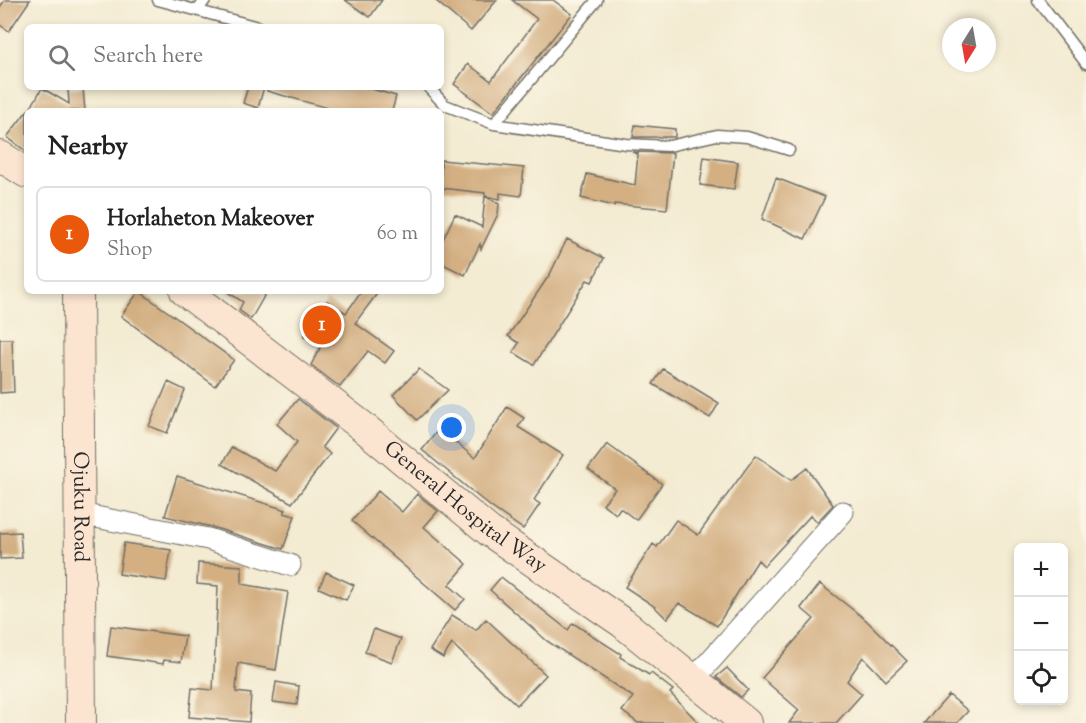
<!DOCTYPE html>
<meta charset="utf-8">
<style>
body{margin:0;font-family:"Sorts Mill Goudy",serif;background:#f6f6f6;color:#222}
.controls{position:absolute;right:18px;bottom:18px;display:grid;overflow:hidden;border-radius:9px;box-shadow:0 3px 9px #0003}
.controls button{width:54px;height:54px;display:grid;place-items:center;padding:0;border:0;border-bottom:2px solid #e0e0e0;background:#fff;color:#222;font:30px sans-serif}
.compass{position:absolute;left:942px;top:18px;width:54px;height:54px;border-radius:50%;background:#fff;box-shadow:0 3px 9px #0003;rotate:191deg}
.you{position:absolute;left:452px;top:428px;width:21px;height:21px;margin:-15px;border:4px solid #fff;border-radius:50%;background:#1a73e8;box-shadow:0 0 0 9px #1a73e833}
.badge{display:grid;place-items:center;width:39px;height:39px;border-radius:50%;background:#ea580c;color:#fff;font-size:20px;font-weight:700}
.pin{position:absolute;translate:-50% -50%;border:3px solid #fff;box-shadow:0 2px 6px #0006}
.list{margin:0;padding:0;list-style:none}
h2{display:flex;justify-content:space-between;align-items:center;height:78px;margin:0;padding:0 24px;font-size:26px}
h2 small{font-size:20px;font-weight:400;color:#767676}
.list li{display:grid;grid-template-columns:39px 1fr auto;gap:18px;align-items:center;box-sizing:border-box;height:96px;margin:0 12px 12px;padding:0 12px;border:2px solid #e0e0e0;border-radius:9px}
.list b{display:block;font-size:22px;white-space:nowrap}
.list p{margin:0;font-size:20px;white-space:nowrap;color:#767676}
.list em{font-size:20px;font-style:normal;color:#767676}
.icon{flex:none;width:33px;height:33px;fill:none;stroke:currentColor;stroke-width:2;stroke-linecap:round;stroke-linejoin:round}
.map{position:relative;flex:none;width:1086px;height:723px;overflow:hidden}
.search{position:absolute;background:#fff;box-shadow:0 3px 9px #0003;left:24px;top:24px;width:420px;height:66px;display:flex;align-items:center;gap:15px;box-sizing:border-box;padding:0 21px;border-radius:9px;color:#767676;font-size:22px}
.panel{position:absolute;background:#fff;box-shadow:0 3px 9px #0003;left:24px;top:108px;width:420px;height:186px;border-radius:9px}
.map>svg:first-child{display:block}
.building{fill:#d3af82}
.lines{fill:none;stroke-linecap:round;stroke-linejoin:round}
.lane-casing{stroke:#716e65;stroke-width:13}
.street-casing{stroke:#716e65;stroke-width:23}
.secondary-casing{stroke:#716e65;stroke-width:32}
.lane{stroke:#fff;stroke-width:10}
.street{stroke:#fff;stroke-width:21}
.secondary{stroke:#fce5d0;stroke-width:30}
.labels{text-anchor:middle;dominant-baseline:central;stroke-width:4.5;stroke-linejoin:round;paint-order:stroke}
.street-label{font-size:21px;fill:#2b2b2b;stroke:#fcf5e5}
</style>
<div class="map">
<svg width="1086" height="723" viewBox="0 0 1086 723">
<rect width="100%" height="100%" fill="#fcf5e5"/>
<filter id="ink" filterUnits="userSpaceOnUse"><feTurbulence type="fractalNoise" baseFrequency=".0167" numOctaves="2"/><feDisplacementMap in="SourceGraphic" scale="12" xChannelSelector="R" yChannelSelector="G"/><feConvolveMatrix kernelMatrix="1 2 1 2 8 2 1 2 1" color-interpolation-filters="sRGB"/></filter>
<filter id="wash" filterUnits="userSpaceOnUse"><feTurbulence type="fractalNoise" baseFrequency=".008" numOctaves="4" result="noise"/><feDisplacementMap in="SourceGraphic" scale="24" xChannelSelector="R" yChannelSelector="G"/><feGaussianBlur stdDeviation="1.35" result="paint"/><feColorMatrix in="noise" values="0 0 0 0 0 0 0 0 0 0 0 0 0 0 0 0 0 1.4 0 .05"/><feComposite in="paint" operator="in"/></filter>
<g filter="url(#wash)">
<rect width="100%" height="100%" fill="#f3ebd2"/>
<g id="blocks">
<path class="building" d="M5,0H30L9,31L0,25V7Z
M345,0H382L370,17Z
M435,0H497L471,31Z
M512,0H553L572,14L493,113L454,84L468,64L491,81L537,19Z
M248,87H264L258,108L243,103Z
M268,87H365L396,96L392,111H338L267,91Z
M42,88L69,104L68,89L83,88L85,111H29Z
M27,111V152L7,137Z
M635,125L675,129V137H633Z
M632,152L673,153L667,209L614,204V206L581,198L587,174L635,185L638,154Z
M704,157L738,162L734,189L700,185Z
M441,160L524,168L521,196L500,193V199L485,196V193L441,188Z
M776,178L825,197L805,239L762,219Z
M485,196L499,204L498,214L481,249L480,244L465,275L441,263V244L455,214L482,227Z
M567,239L604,258L592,282L587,280L534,365L513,352L519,343L508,336L550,274Z
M139,291L234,360L215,386L121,316Z
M226,291H267L251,319L239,310L243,302Z
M362,291H379L355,323L394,351L385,363L368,351L340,387L311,365L321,346L304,336L327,301L346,313Z
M0,339H12L14,392L0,393Z
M419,369L448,390L417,420L393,395Z
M663,369L719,403L710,418L653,384Z
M168,382L185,390L167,433L149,426Z
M298,399L336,428L322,447L330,454L292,503L222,464L232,447L275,471L297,442L277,424Z
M507,407L524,418L518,427L563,455L534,500L540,504L523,529L491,507L422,450L439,429L475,458Z
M607,444L662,484L636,520L620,508L616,514L603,504L615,489L588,469Z
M756,455L791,480L807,468L833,505L817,522L811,515L764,566L758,560L717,626L679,603L667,619L654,606L625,587L653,544L657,547L676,520L698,535Z
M177,476L286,510L284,513L295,516L283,549L212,527L165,516Z
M378,491L402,512L417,494L438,511L424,527L467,564L449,585L465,599L455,610L352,521Z
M20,532L22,558L0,559V533Z
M124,543L171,550L166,581L119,574Z
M198,563L242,566V584L288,592L276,670L238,663L236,692L251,694L249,722L189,717L192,688L213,690L218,586L197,584Z
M326,572L354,585L346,600L319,588Z
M501,577L568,630L573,623L621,654L620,657L649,675L651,673L673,690L670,693L699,723H638L622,711L633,697L547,641L490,590Z
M820,584L866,620L907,661L886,681L863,657L847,681L862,694L836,723H789L799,710L762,678L814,619L801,608Z
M452,615L476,630L486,619L546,675L517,705L452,644L443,658L430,650Z
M111,626L185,636L181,662L164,660L163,664L107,656Z
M374,629L401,639L392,662L365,652Z
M727,668L748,690L741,697L716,677Z
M276,682L299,686L297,705L273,702Z
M949,695L968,711L957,723H924Z"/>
</g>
</g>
<g filter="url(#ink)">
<use href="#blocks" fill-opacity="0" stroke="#716e65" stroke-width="1.5"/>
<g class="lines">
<g class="lane-casing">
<path id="lane" d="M158,0L258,27
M1038,0L1086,63
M198,10L205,0
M428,87L445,105L494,124L626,144L669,146L717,135L747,137L789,150
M494,124L597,0"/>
</g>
<g class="street-casing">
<path id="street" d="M80,514L208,539L290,565
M693,680L843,512"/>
</g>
<g class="secondary-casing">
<g id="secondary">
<path d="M0,156L27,173"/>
<path id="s1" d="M78,291L81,723"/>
<path id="s2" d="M185,291L362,426L489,531L623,623L746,723"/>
</g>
</g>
<use href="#lane" class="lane"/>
<use href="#street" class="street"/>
<use href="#secondary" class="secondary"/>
</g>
</g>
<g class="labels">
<g class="street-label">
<text stroke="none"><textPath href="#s1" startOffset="216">Ojuku Road</textPath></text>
<text stroke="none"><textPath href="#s2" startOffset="354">General Hospital Way</textPath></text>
</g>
</g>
</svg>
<div class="controls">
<button>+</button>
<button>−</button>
<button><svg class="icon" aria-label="locate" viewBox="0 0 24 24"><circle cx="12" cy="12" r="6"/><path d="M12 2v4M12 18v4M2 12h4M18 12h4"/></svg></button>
</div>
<svg class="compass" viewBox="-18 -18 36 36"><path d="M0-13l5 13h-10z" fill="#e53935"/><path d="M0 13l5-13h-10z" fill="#767676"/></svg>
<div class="you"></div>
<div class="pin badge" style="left:322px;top:325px">1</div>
<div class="search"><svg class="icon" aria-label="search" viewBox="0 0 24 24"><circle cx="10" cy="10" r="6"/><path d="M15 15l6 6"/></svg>Search here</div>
<section class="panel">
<h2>Nearby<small></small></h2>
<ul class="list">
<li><span class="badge">1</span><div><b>Horlaheton Makeover</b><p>Shop</p></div><em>60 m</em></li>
</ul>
</section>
</div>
